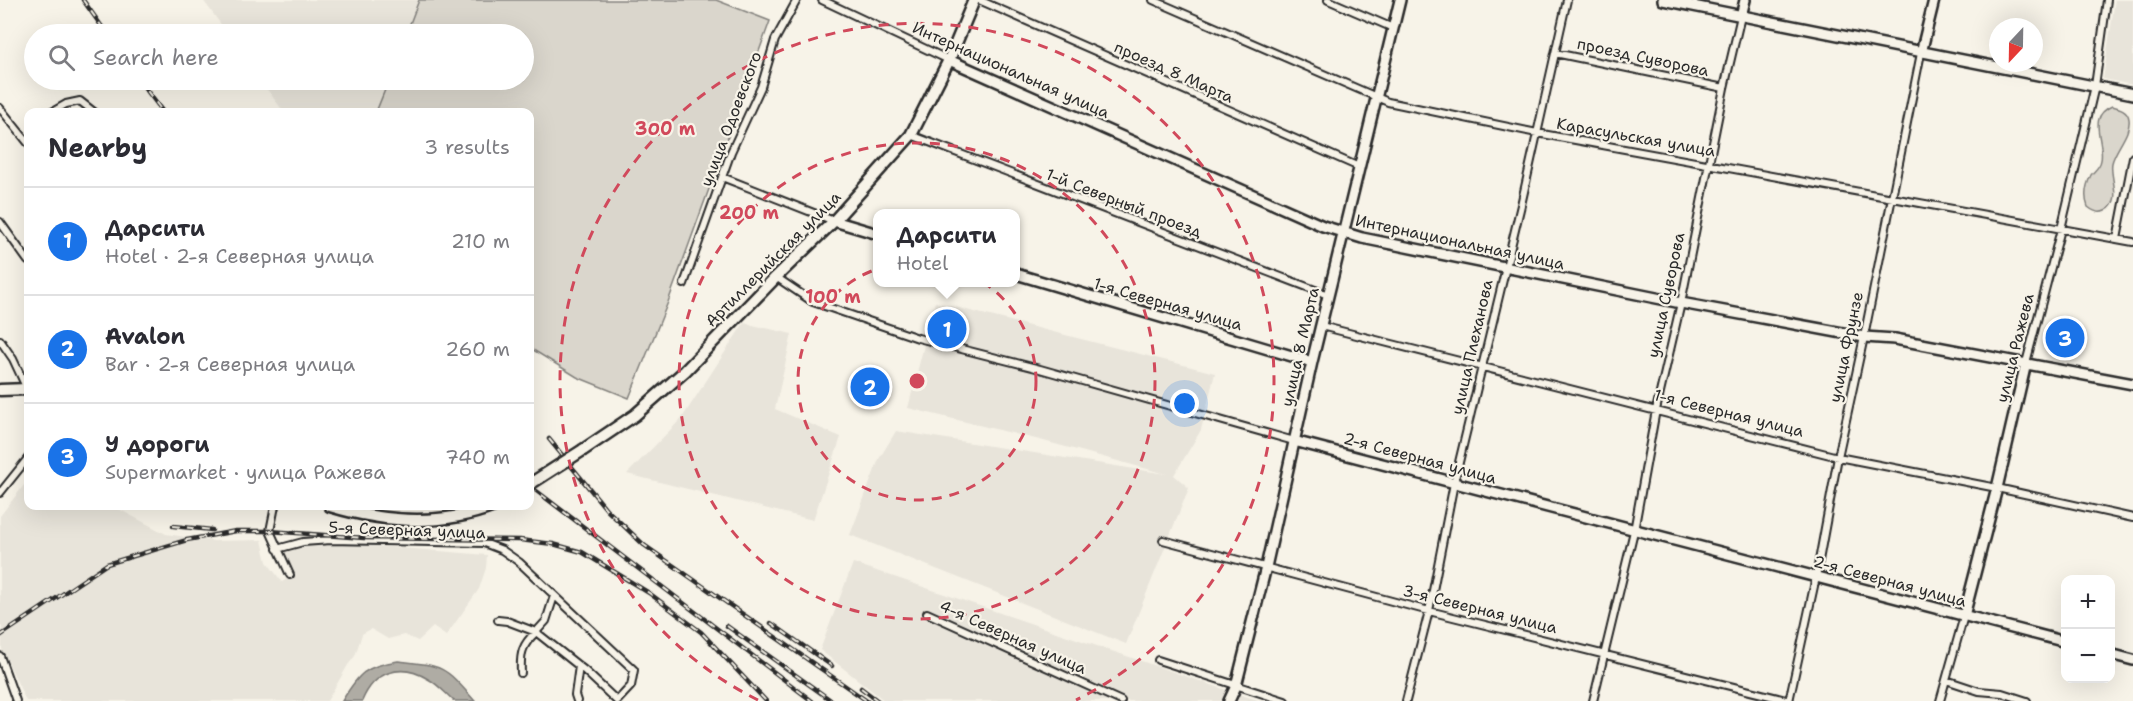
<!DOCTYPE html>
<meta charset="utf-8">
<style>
body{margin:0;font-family:"Shantell Sans",sans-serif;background:#f7f7f7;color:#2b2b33}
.controls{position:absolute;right:18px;bottom:18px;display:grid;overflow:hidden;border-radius:12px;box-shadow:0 6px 24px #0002}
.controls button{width:54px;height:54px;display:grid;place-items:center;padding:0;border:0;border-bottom:2px solid #e1e1e2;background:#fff;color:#2b2b33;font:30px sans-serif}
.compass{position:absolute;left:1989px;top:18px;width:54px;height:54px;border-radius:50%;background:#fff;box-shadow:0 6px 24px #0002;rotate:202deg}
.you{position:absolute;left:1185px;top:404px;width:21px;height:21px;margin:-15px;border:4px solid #fff;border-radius:50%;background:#1a73e8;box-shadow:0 0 0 9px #1a73e833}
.badge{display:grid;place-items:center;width:39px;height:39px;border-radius:50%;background:#1a73e8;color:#fff;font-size:20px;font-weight:700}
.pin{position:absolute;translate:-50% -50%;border:3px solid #fff;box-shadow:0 2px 6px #0006}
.popup{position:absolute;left:873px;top:209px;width:147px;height:78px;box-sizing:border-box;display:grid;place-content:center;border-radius:12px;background:#fff;filter:drop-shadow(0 2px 4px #0005);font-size:20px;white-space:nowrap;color:#7c7c81}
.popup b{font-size:22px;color:#2b2b33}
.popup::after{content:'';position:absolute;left:50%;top:100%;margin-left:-12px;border:12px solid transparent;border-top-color:#fff}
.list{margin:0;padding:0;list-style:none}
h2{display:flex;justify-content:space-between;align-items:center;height:78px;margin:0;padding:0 24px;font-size:26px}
h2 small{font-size:20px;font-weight:400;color:#7c7c81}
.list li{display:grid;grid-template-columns:39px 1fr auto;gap:18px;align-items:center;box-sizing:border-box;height:108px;padding:0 24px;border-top:2px solid #e1e1e2}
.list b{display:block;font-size:22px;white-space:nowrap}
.list p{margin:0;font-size:20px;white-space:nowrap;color:#7c7c81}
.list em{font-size:20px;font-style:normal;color:#7c7c81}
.icon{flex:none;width:33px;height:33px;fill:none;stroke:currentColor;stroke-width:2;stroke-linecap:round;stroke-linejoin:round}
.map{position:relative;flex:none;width:2133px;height:701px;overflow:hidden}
.search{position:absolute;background:#fff;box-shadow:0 6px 24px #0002;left:24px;top:24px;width:510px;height:66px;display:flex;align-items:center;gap:15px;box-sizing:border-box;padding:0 21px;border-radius:33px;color:#7c7c81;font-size:22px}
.panel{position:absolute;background:#fff;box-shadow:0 6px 24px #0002;left:24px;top:108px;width:510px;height:402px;border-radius:12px}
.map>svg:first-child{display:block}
.built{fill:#e8e4da}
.green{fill:#dad6cc;stroke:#82807c;stroke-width:1.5}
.water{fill:#afaca4;stroke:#7a7874;stroke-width:1.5}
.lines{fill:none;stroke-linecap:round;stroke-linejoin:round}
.street-casing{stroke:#2b2b2b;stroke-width:10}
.secondary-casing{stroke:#2b2b2b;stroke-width:14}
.primary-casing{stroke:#2b2b2b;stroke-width:15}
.street{stroke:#f7f3e8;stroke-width:6}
.secondary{stroke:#f7f3e8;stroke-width:9}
.primary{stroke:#f7f3e8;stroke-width:10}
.rail-casing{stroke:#2b2b2b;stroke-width:4.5}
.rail{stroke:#f7f3e8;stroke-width:2;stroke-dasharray:7;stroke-linecap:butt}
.primary-bridge-casing{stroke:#2b2b2b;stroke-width:15;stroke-linecap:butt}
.primary-bridge{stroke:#f7f3e8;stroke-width:10}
.ring{fill:none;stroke:#d1495b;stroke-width:3;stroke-dasharray:10 8}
.labels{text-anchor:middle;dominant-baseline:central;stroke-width:4.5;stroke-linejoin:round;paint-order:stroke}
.street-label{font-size:16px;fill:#2b2b2b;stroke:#f7f3e8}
.centre{fill:#d1495b;stroke:#f7f3e8;stroke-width:3}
.ring-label{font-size:18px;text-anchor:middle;font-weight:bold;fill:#d1495b;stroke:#f7f3e8;stroke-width:4.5;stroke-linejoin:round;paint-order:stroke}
</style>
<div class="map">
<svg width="2133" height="701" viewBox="0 0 2133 701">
<rect width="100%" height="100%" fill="#f7f3e8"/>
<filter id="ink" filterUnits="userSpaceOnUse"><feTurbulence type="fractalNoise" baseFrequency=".0167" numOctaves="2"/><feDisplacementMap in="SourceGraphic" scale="12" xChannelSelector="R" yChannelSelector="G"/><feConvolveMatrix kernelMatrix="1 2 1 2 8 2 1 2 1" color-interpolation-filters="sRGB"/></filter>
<g filter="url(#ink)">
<path class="built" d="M203,0H419L406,34H228Z
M2115,0H2133V85L2103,79Z
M260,80H389L376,112H284Z
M935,302L1215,373L1201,430L1174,475L1189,488L1126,644L850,535L879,459L896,431L1166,474L1040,440L908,408Z
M744,323L792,334L775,409L841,437L813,520L627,474L682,418Z
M28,480V506H113L166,534L214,541L262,540L267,562L282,582L294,574L283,552L307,545H366L487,555L486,568L479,589L446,636L433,627L418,641L404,635L388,639L371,629L362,634L355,656L348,665L327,701H26L2,649V627L0,625V516Z
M853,563L1238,694L1261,701H885L820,650Z"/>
<path class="green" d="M419,0H716L770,21L668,302L629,398L577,377L530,348V112H376L389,80H524V34H406Z
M2112,106C2120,108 2128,110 2129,119C2131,134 2115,149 2112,163C2109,177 2124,202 2105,211C2099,214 2093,211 2088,207C2084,197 2086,185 2091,175C2095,170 2100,167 2101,160C2105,141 2086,117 2112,106Z"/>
<path class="water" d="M398,661C445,666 444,666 475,701H454C446,694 438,684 428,679C400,662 374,672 362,701H342C359,673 365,666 398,661Z"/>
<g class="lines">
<g class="street-casing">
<path id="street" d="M822,0L949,60
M979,0L1359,167
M1153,0L1388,102L1537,133L2133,242
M1328,0L1393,28
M1555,53L1724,88
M0,108L28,143
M52,112L66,104L80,101L94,112
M911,135L1328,295
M722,177L834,221
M0,222L28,261
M2117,239L2133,157
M776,277L813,302L918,338L1040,369L1294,441
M684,284L731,152L761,87L775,40L797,0
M1321,326L1838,457L1997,488L2133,518
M0,340L13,359L27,389
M2026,363L2061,229L2095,86L2107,0
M0,493L28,458
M275,506L270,531L290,575
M1163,540L1429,611L1790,701
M277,549L303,542L331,540L484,543L502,550L519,562L634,670L631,686L617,701
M927,613L1121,701
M498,620L507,621L536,632L546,621L554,596
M0,656L16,701
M1158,660L1285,701
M521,673C520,653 522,645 536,632L584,670L617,701
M1946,680L1979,691L2002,693L2027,701
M577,701L575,695L579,666
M1406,701L1429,611L1454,483L1521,205L1567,0
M1593,701L1634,531L1656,410L1681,303L1724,88L1741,16
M1789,701L1816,577L1838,457L1864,337L1921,53
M1940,701L1964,616"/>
</g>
<g class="secondary-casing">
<path id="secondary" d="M1663,0L2133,94
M1741,16L1745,0
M1921,53L1934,0
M949,60L1323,226L1362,238L1681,303L1864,337L1895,339L2133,384
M834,221L878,234
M1016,274L1312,362
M1294,441L2066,642
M1964,616L1997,488L2026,363
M2110,654L2133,660
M1229,701L1236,686L1266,567L1312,362L1400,0"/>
</g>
<g class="primary-casing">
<path id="primary" d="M0,390L28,389
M583,450L635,415L685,371L776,277L834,221L911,135L949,60L974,0
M330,506C383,522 440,527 494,506"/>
</g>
<use href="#street" class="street"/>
<use href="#secondary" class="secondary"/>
<use href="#primary" class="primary"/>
<g class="rail-casing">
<path id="rail" d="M83,0L107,34
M139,80L163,112
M549,439L607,510L644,545L867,701
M530,486L812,701
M173,526L212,530
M771,623L832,666
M727,626L832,701
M0,636L107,564L187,540L236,531H270L364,538L520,540L553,544L582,552L649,593L701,632L766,701
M861,688L878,701"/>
</g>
<use href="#rail" class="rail"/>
<g class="primary-bridge-casing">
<path id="primary-bridge" d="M530,484L583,450"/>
</g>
<use href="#primary-bridge" class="primary-bridge"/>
</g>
</g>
<g class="ring">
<circle cx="917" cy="381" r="119"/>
<circle cx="917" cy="381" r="238"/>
<path d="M758 700A357 357 0 1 1 1076 700"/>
</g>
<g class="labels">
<g class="street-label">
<text transform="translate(1643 57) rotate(12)">проезд Суворова</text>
<text transform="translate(1011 70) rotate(24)">Интернациональная улица</text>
<text transform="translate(1174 72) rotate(24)">проезд 8 Марта</text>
<text transform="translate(731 119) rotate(-69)">улица Одоевского</text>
<text transform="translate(1636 137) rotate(10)">Карасульская улица</text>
<text transform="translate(1124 203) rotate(21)">1-й Северный проезд</text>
<text transform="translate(1460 242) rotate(12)">Интернациональная улица</text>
<text transform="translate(773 259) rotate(-45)">Артиллерийская улица</text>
<text transform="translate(1666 295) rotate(-78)">улица Суворова</text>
<text transform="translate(1168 304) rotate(16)">1-я Северная улица</text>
<text transform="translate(1300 347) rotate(-77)">улица 8 Марта</text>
<text transform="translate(1472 347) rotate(-77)">улица Плеханова</text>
<text transform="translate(1846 347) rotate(-78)">улица Фрунзе</text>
<text transform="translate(2015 348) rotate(-76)">улица Ражева</text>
<text transform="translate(1729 413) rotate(14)">1-я Северная улица</text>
<text transform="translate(1420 458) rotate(15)">2-я Северная улица</text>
<text transform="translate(407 530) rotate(2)">5-я Северная улица</text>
<text transform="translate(1890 581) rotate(15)">2-я Северная улица</text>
<text transform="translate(1480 609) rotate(14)">3-я Северная улица</text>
<text transform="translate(1013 637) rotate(24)">4-я Северная улица</text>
</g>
</g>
<circle cx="917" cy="381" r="9" class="centre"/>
<g class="ring-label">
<text x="665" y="135">300 m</text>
<text x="749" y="219">200 m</text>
<text x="833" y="303">100 m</text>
</g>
</svg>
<div class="controls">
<button>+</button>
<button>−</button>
</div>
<svg class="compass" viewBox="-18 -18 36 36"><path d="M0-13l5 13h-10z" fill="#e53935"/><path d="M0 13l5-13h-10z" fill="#7c7c81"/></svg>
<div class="you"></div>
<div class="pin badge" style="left:947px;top:329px">1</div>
<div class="popup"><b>Дарсити</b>Hotel</div>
<div class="pin badge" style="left:870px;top:387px">2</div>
<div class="pin badge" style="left:2065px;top:338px">3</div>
<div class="search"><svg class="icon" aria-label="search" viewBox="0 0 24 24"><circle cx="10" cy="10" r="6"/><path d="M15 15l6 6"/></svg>Search here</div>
<section class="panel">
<h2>Nearby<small>3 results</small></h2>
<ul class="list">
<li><span class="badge">1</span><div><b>Дарсити</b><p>Hotel · 2-я Северная улица</p></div><em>210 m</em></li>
<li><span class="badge">2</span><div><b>Avalon</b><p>Bar · 2-я Северная улица</p></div><em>260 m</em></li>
<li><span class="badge">3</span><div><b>У дороги</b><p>Supermarket · улица Ражева</p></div><em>740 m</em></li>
</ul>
</section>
</div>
